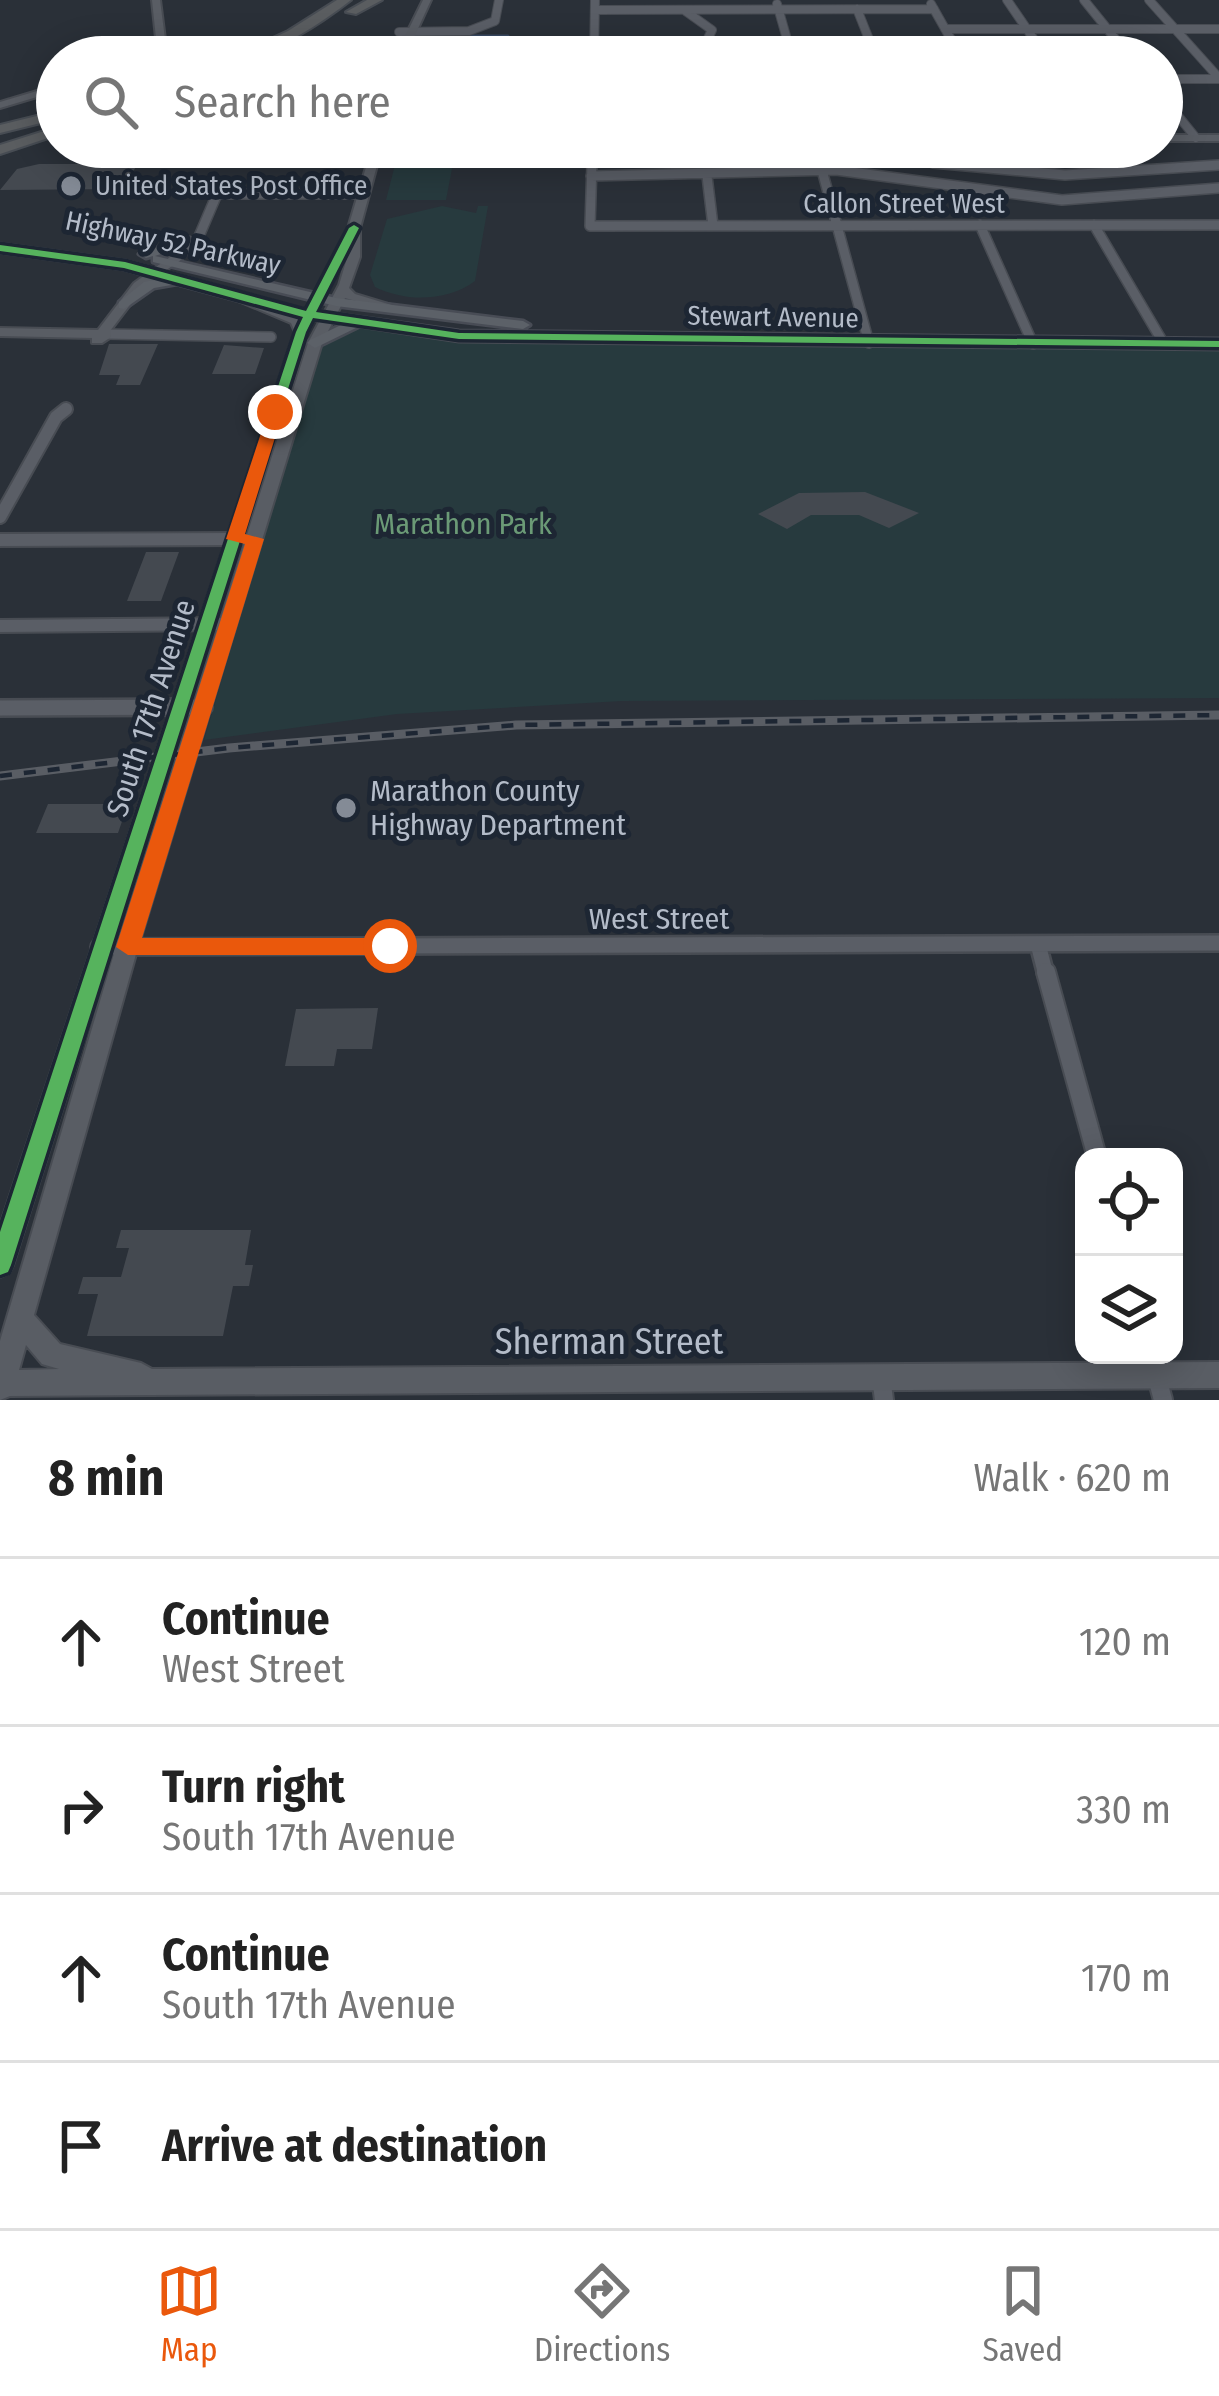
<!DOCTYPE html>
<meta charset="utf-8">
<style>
body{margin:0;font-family:"Fira Sans Condensed",sans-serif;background:#f2f2f2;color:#222}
.controls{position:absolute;right:36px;bottom:36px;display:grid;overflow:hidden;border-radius:24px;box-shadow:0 6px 30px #0003}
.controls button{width:108px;height:108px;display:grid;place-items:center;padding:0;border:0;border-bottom:3px solid #e0e0e0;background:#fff;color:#222;font:60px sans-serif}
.stop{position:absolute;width:36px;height:36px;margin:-27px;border:9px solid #ea580c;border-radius:50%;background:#fff}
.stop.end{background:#ea580c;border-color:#fff;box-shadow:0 3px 12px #0008}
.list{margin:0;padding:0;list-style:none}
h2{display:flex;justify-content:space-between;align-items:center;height:156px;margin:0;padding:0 48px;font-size:51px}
h2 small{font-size:39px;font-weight:400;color:#767676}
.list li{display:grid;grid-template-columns:78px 1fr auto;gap:36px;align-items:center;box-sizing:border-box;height:168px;padding:0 48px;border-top:3px solid #e0e0e0}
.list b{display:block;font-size:45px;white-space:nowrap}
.list p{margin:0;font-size:39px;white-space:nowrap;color:#767676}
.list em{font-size:39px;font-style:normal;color:#767676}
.icon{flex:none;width:66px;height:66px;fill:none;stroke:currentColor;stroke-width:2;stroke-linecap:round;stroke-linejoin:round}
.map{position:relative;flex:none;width:1219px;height:1400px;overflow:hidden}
.search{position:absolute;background:#fff;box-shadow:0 6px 30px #0003;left:36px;right:36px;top:36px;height:132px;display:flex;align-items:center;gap:30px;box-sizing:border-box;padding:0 42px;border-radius:66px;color:#767676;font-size:45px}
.sheet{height:828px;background:#fff}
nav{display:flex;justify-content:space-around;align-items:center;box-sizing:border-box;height:168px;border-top:3px solid #e0e0e0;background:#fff;font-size:33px;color:#767676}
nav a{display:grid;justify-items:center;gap:6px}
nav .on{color:#ea580c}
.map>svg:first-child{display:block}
.green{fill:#273a3e}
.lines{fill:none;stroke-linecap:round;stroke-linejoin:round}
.stream{stroke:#384963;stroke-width:3}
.building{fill:#444950}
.street-far4-casing{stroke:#484c53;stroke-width:10}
.street-far3-casing{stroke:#484c53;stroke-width:12}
.street-far2-casing{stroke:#484c53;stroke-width:16}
.street-far1-casing{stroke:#484c53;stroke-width:20}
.street-casing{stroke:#484c53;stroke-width:22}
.secondary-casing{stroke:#484c53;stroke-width:4}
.primary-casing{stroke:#484c55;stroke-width:5}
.highway-casing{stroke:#474c53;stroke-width:4}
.street-far4{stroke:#5a5e66;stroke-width:8}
.street-far3{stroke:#5a5e66;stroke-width:9}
.street-far2{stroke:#5a5e66;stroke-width:12}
.street-far1{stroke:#5a5e66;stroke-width:15}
.street{stroke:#5a5e66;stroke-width:18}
.secondary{fill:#595d64;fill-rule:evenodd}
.primary{fill:#5c6168;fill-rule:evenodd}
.highway{fill:#5a5d60;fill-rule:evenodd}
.rail-casing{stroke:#595d64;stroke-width:9}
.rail{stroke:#1d2633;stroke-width:4.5;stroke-dasharray:12;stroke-linecap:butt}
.cycleway-casing{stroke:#1d2633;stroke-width:7}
.cycleway{fill:#56b35d;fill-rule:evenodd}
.route{fill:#ea580c}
.poi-dot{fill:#848b96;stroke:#1d2633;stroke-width:4.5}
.labels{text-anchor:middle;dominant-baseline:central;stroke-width:10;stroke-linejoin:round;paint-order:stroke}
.far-poi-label{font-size:27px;fill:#b4bcc9;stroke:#1d2633;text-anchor:start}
.far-street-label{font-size:27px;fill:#b4bcc9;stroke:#1d2633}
.park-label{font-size:30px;fill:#6b9a76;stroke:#1d2633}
.street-label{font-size:30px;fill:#b4bcc9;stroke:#1d2633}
.poi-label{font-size:30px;fill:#b4bcc9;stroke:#1d2633;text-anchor:start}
.near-street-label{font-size:36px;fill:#b4bcc9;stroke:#1d2633}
</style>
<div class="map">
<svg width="1219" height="1400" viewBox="0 0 1219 1400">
<rect width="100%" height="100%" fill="#2a3038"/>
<path class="green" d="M398,153H455L446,200H386Z
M442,206L476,213L478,206H488L475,281C447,302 405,302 375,287L370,275L387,219Z
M354,328L512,341L1219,347V698L622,701L397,714L204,740L320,348L325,339Z"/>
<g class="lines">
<path class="stream" d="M416,44L429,36H508"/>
</g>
<path class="building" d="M39,164H138L121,189L0,190L17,169Z
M109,344H158L140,385H116L120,375H99Z
M224,345L264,348L255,374H212Z
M865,492L919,513L889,528L859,515H811L787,529L758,514L799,493Z
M146,552H179L161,601H127Z
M48,804H128L118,833H36Z
M378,1008L372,1049H337L334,1066H285L296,1009Z
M121,1230H251L245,1265H253L249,1286H233L223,1336H87L98,1294H78L83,1277H121L129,1248H116Z"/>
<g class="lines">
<g class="street-far4-casing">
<path id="street-far4" d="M1007,0L1046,57
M1084,0L1130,57
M1149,0L1219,78
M777,4L792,57
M931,4L961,57
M857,9L876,57
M595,10L934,9
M684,10L712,30L699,57
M945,29H1219
M399,32L469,31L495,21L499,0
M594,57L595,0
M1162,79H1219
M1162,96L1196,138
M816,147L821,166
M895,147L916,161L965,166
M592,166V147
M1210,166L1219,165"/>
</g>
<g class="street-far3-casing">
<path id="street-far3" d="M592,163L590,226L1219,225
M820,163L869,343
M933,163L1065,175L1219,165
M591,176L836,170L1062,200L1219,188
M707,176L713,226
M980,225L1033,344
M1094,225L1164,344
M171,262L197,241L217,194H363
M106,334L271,337"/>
</g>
<g class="street-far2-casing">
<path id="street-far2" d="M0,517L56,417L66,409
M0,540L241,539
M0,626L229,624"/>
</g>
<g class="street-far1-casing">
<path id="street-far1" d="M0,708L204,707
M1038,944L1046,975
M99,947L1219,943"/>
</g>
<g class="street-casing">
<path id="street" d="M1046,972L1097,1157
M1151,1355L1163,1400
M881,1376L884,1400"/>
</g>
<g class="secondary-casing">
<path id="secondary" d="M152,0H160L165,39L145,57H135L156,38Z
M423,0H431L405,57H395Z
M57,85V91L0,108V102Z
M1162,135H1219V141H1162Z
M372,147H382L360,228V257L349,288L355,294L398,307L392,311L345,298L322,343L138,947L34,1315L60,1344L141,1363L152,1369L1219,1362V1388L10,1396L0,1400V1341L116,947L308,343L339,285L350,248L307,332L13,1265L9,1273L0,1277V1226L295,332L291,323L222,294L232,291L301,319L348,228ZM26,1345L42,1364L59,1369L19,1370Z
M167,259L177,262L142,289L110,331L111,337L102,343H92V338L0,336V328L98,330L134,283Z"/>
</g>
<g class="primary-casing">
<path id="primary" d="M185,237L190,238V244L155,256L336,298L523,321L530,325L523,329L336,306L153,262V256L146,258L139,254Z
M0,244L125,261L300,309L459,331L1219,339V349L459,341L360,326L315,348L307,343L310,340L343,324L299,317L177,284L154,288L124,309L119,308V302L144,282L159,279L124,269L0,252Z"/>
</g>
<g class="highway-casing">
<path id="highway" d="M337,0H351C320,24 272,57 232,57L288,31Z
M367,0H382L356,14L346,12Z
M57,111V119L0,133V125Z
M57,127V135L0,154V145Z"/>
</g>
<use href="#street-far4" class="street-far4"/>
<use href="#street-far3" class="street-far3"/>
<use href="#street-far2" class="street-far2"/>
<use href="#street-far1" class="street-far1"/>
<use href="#street" class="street"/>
<use href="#secondary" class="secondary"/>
<use href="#primary" class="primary"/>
<use href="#highway" class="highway"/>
<g class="rail-casing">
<path id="rail" d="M0,776L229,748L516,725L1219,715"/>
</g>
<use href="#rail" class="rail"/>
<g class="cycleway-casing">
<path id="cycleway" d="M354,225L359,228L316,312L459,333L1219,341V347L459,339L313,318L306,332L11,1265L8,1272L0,1275V1232L296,332L303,317L124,268L0,251V245L125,262L306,311L349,228Z"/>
</g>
<use href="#cycleway" class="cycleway"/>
</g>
<path class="route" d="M275,407L283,412L245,534L264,539L142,938H390L401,946L390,955H128L116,947L245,544L226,539L268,412Z"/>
<g class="poi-dot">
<circle cx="71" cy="186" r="12"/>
<circle cx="346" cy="808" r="12"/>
</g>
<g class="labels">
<g class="far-poi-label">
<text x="95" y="186">United States Post Office</text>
</g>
<g class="far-street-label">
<text x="904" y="204">Callon Street West</text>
<text transform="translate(173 243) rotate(12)">Highway 52 Parkway</text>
<text transform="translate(773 317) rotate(1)">Stewart Avenue</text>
</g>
<g class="park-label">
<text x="463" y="524">Marathon Park</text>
</g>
<g class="street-label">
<text transform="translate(151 708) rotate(-72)">South 17th Avenue</text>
<text x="659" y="919">West Street</text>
</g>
<g class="poi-label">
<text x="370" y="791">Marathon County<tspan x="370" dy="34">Highway Department</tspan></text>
</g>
<g class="near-street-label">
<text x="609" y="1342">Sherman Street</text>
</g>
</g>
</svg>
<div class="controls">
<button><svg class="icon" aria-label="locate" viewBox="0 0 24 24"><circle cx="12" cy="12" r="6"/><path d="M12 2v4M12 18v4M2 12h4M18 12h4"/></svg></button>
<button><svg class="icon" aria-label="layers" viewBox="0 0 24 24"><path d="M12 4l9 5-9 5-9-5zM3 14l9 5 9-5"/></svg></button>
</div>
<div class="stop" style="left:390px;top:946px"></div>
<div class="stop end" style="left:275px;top:412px"></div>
<div class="search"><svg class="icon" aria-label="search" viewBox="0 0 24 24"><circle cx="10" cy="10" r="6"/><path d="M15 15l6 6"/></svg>Search here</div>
</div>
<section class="sheet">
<h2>8 min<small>Walk · 620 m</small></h2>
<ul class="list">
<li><svg class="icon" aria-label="ahead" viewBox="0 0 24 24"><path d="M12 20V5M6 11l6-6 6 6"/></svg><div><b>Continue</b><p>West Street</p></div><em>120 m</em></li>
<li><svg class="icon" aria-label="right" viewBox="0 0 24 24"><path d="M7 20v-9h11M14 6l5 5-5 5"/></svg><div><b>Turn right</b><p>South 17th Avenue</p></div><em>330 m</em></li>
<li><svg class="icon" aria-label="ahead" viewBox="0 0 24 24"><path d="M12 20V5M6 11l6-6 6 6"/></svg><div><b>Continue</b><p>South 17th Avenue</p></div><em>170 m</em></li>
<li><svg class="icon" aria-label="arrive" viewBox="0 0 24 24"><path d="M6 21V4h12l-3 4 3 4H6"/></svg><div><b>Arrive at destination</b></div></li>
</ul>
</section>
<nav>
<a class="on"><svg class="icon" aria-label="map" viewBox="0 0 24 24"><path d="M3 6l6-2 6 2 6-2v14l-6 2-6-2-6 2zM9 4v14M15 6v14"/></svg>Map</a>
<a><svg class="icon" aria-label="directions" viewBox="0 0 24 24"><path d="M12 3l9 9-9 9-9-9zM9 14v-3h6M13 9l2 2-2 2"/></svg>Directions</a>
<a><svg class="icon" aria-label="saved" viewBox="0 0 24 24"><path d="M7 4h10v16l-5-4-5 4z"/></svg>Saved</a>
</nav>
